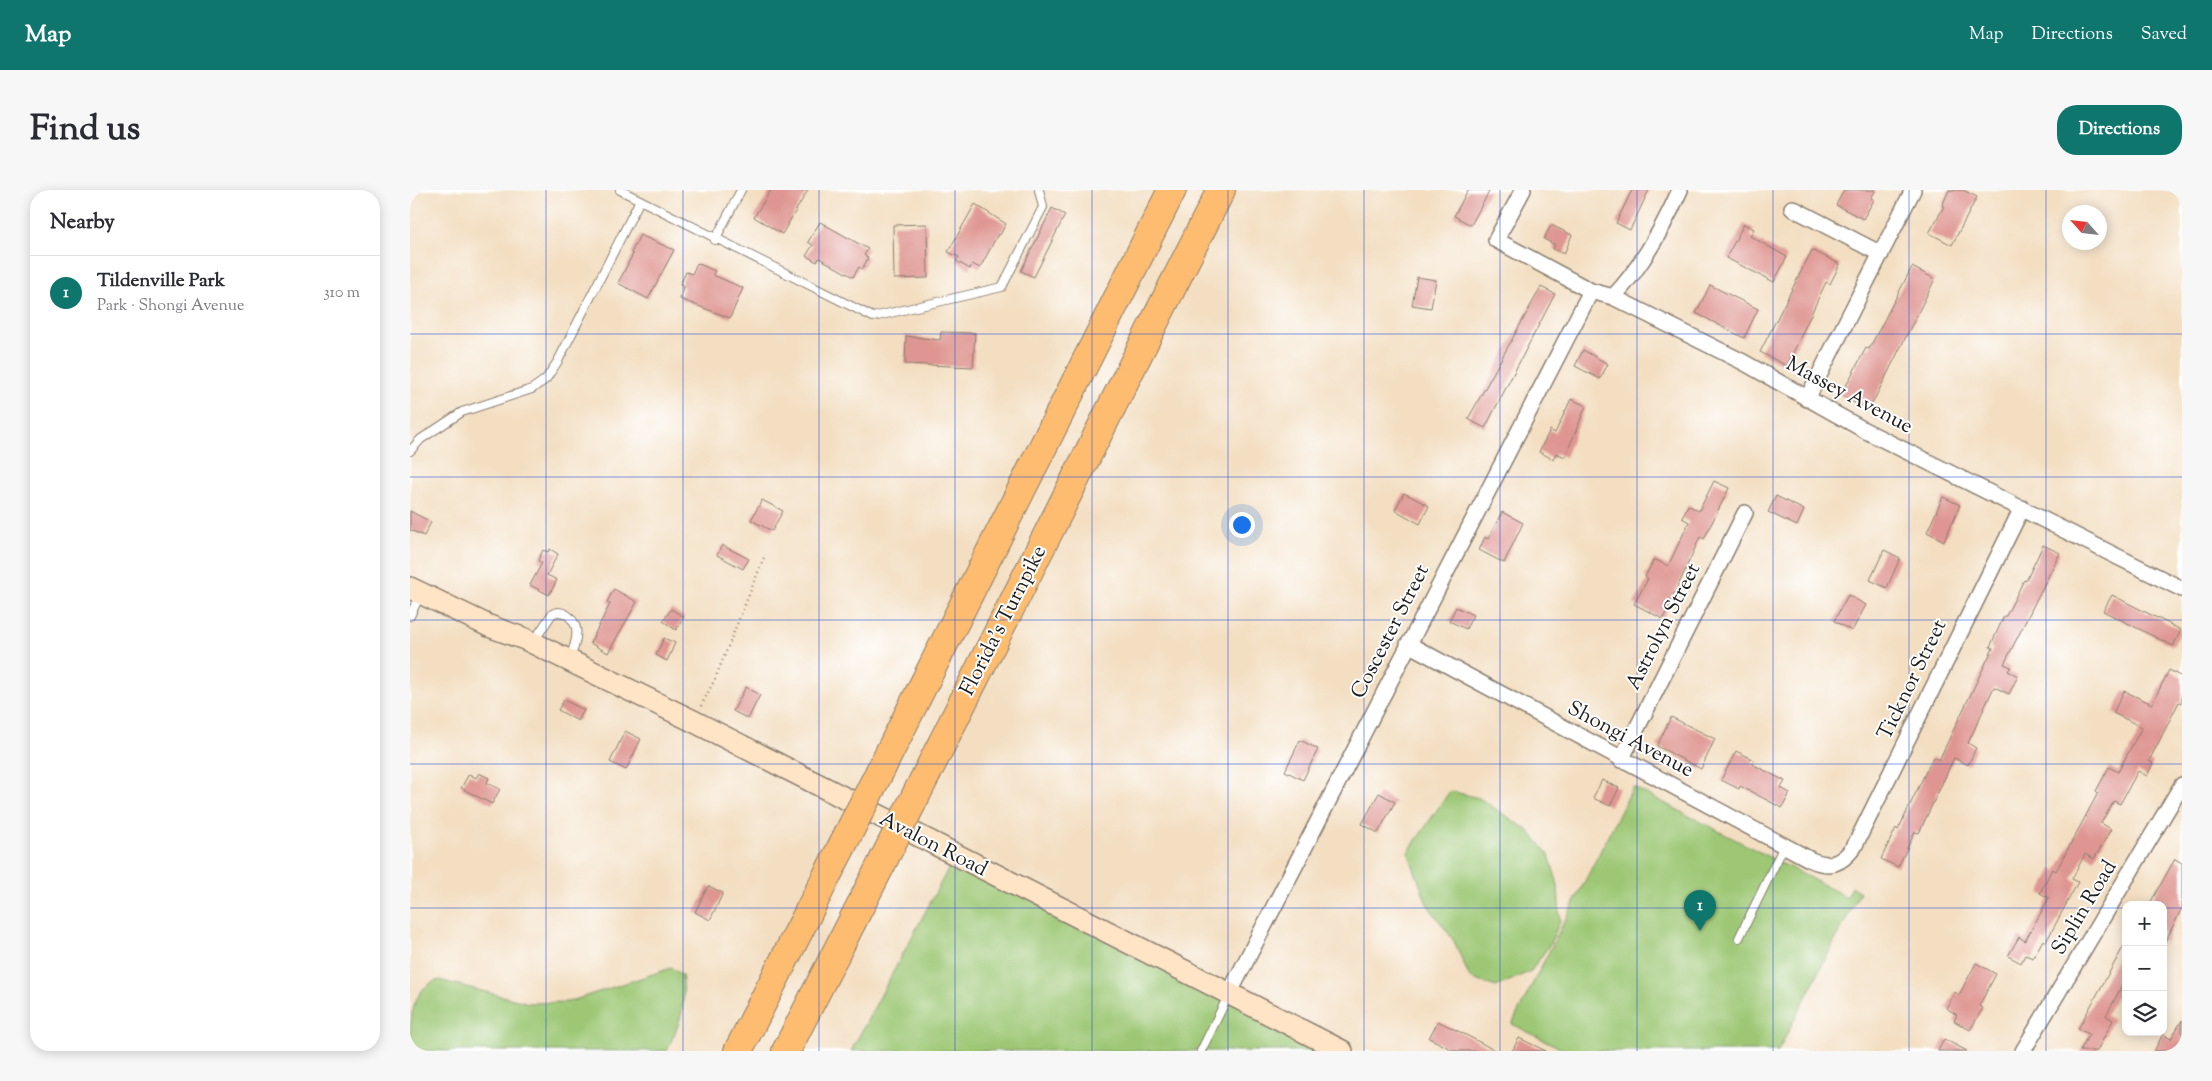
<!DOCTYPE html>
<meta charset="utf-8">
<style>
body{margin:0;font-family:"Sorts Mill Goudy",serif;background:#f7f7f7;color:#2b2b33}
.controls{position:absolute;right:15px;bottom:15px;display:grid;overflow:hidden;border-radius:10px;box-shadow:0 2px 12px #0003}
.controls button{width:45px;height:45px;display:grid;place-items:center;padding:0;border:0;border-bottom:1px solid #e1e1e2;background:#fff;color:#2b2b33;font:25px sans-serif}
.compass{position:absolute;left:1652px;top:15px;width:45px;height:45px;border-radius:50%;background:#fff;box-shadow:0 2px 12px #0003;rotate:297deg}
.you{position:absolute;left:831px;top:334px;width:18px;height:18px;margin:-12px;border:4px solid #fff;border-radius:50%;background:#1a73e8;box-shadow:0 0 0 8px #1a73e833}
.badge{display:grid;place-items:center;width:32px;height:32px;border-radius:50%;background:#0f766e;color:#fff;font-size:16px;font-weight:700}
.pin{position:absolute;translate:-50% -41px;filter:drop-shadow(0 1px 2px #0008)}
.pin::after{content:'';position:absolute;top:26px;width:18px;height:15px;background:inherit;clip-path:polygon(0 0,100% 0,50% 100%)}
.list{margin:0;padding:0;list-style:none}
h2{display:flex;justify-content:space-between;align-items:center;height:65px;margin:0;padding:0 20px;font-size:21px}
h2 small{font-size:16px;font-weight:400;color:#7c7c81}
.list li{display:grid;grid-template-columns:32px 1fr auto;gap:15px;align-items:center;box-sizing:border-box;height:75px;padding:0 20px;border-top:1px solid #e1e1e2}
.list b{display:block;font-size:19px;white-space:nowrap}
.list p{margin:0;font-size:16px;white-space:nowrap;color:#7c7c81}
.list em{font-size:16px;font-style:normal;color:#7c7c81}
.icon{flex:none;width:28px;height:28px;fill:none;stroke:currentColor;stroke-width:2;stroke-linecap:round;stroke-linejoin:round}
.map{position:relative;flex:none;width:1772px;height:861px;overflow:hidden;border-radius:20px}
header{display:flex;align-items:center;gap:30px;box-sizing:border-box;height:70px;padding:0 25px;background:#0f766e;color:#fff}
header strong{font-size:24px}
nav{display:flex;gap:28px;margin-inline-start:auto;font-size:18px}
.intro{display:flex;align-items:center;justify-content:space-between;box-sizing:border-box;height:120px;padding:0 30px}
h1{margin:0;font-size:35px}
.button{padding:12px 22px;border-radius:20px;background:#0f766e;color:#fff;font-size:18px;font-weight:700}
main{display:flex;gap:30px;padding:0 30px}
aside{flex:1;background:#fff;border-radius:20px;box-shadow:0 2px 12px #0003}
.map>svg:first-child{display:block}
.green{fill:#9dc774;stroke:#5c7248}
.building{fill:#df9692}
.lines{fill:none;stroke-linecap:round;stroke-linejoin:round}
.lane-casing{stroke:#887d6e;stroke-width:10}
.street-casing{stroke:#887d6e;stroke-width:18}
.secondary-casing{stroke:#887d6e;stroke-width:24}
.highway-casing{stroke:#887d6e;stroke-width:30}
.path{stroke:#887d6e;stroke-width:2.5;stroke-dasharray:1 4;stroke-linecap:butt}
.lane{stroke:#fff;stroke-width:8}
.street{stroke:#fff;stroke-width:15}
.secondary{stroke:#ffe4c6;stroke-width:21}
.highway{stroke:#febc70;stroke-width:28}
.highway-bridge-casing{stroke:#887d6e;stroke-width:30;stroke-linecap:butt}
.highway-bridge{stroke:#febc70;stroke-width:28}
.grid{fill:none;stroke:#1d4ed8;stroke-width:1;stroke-opacity:0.55}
.labels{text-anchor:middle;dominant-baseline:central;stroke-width:4;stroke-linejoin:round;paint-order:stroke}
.street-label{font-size:21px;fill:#1c1c1c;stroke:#fff}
</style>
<header>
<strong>Map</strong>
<nav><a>Map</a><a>Directions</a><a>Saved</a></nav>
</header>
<div class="intro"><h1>Find us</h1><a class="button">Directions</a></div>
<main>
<aside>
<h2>Nearby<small></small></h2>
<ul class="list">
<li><span class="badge">1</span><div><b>Tildenville Park</b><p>Park · Shongi Avenue</p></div><em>310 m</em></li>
</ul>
</aside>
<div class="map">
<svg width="1772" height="861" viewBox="0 0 1772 861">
<rect width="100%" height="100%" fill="#fff"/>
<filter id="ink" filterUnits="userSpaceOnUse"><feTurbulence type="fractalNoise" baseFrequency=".02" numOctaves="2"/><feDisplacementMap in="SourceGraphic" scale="10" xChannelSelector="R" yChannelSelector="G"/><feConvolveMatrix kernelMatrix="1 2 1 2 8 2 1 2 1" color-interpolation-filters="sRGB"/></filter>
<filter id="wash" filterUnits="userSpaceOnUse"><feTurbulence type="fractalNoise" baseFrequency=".0096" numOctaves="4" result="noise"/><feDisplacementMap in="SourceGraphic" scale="20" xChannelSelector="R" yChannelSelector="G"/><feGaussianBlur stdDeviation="1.12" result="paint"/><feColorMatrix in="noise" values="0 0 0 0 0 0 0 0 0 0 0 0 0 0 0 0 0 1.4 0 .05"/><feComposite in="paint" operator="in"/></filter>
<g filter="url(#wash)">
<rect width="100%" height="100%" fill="#f3dec1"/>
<path class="green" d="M1223,597L1437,707L1442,697L1450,702L1368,861H1156L1102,834Z
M1040,601L1069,608L1119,641L1139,665L1148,695L1150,731L1140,754L1121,781L1086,797L1060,788L1044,751L1017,714L998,662Z
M545,666L932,861H441Z
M261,778L272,785C276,820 271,829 257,861H0C0,831 0,798 29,790L119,813L158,812Z"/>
<g id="blocks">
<path class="building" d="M361,0H398L372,44L344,27Z
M1058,0H1080L1061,35L1044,26Z
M1222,0H1239L1220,40L1206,33Z
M1434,0H1466L1461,8L1464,10L1453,29L1426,15Z
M1539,0H1553L1567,7L1542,55L1519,43L1534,16H1532Z
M565,14L596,34L590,45L588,44L570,78L562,74L560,79L546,71L549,67L538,62Z
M642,18L655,25L624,87L611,81Z
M410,32L458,59L454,65L458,68L452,79L449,77L443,87L409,68L407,72L396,66L403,55L398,52Z
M517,34L518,88L484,89L483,35Z
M1334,34L1344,39L1340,46L1377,67L1364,92L1316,68Z
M1141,35L1162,45L1154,64L1143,59L1145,55L1134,49Z
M230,45L264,60L238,109L208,93L223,64L221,63Z
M1402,60L1430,74L1420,94L1416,92L1377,176L1350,162Z
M287,73L305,81L303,85L333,98L320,128L270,109L274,97L270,95L276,82L282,84Z
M1502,77L1525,89L1459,220L1431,205L1456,158L1459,159Z
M1007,87L1026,90L1021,118L1002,115Z
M1300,95L1348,119L1334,148L1286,123Z
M1131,97L1145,104L1075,238L1058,229Z
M531,142L565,143L563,177L495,174L496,146L530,150Z
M1173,160L1198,174L1190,189L1165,176Z
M1161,209L1176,216L1155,267L1146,263L1143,269L1129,262L1140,240L1145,243Z
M1304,291L1319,298L1294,349L1290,347L1253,429L1224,414L1238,389L1235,387L1244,369L1258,376L1279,332L1272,328L1278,315L1289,321Z
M994,303L1019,316L1010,334L985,320Z
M1366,306L1394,320L1387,336L1358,322Z
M1533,307L1550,315L1534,351L1517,342Z
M352,310L373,321L362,341L341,330Z
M0,321L21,332L14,346L0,340Z
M1092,322L1113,333L1094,373L1069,360L1075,347L1078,349Z
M312,355L339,369L333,379L307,365Z
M1633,355L1650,363L1594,474L1601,477L1598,481L1608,486L1599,504L1584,497L1558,553L1566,558L1558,575L1544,568L1509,643L1505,642L1488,677L1471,669L1486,638L1488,640L1523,567L1529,570L1583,458L1580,457L1594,426H1596L1614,390L1616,391Z
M140,359L148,364L137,385L147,390L139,405L120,395L132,373L128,371L133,360L138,362Z
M1474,360L1490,368L1477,398L1460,390Z
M204,399L227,412L198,463L180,453L200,414L197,412Z
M1438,405L1456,415L1442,441L1424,431Z
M1702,405L1771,440L1763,456L1693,421Z
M1046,417L1063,425L1056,439L1039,431Z
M261,419L274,427L266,440L253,431Z
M254,448L265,453L257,471L246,465Z
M1759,480L1772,487V513L1769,512L1739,571L1743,573L1737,586L1728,581L1710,614L1704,611L1691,633L1701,639L1694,652L1684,669L1675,664L1662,689L1668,692L1636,752L1633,750L1623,768L1615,765L1611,773L1598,766L1609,747L1615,751L1639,708L1630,703L1642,679L1646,681L1688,603L1686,601L1699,577L1708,582L1732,537L1703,523L1714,501L1742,514Z
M336,497L350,505L338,529L323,521Z
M154,510L174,520L168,531L148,520Z
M1261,527L1305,549L1291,579L1247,556Z
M215,541L231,549L216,580L200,572Z
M890,550L908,559L893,590L875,581Z
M1326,561L1344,570L1342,574L1375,591L1371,598L1380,603L1372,618L1330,596L1329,599L1311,590Z
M69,583L79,588L77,593L90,599L82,614L51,598L59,584L66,588Z
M1192,590L1209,598L1200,616L1183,608Z
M969,603L985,612L968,643L952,634Z
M1765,669L1772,673V718L1753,756V715H1739Z
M298,696L313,703L300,730L285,722Z
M1716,752V788L1696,826L1703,830L1687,861H1670L1679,844L1668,839Z
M1566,773L1586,784L1569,816L1573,818L1560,840L1544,831L1547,825L1536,818L1545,802L1549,805Z
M1772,830V861H1744L1753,844L1761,849Z
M1028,831L1058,846L1086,861H1045L1019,848Z
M1109,848L1136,861H1102Z
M1534,849L1557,861H1528Z"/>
</g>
</g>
<g filter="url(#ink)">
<use href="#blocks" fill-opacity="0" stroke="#887d6e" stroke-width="1"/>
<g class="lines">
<g class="lane-casing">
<path id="lane" d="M210,0L463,127L592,97L633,17L629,0
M305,50L331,0
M0,261L11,249L52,222L122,199L136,189L148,171L229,12
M0,426L10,405
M124,451L142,424C152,418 163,427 166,438C168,448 163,461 159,470
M1329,748L1374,656
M791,861L819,804"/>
</g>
<g class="street-casing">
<path id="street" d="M1113,0L1086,50L1181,101L1203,107L1333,172L1456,241L1772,399
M1382,18L1471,64
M1203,107C1232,77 1253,38 1270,0
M1397,209L1503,0
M998,454L1401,670C1421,678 1431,674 1444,657L1612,318
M1211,570L1335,323
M819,804L1181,101
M1613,861L1772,595"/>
</g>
<g class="secondary-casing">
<path id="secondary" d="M0,398L79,436L115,449L283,531L932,861"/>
</g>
<g class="highway-casing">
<path id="highway" d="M470,581L762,0
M507,603L811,0
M328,861L431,658
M376,861L471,675"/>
</g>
<path class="path" d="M291,516L305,489L355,365"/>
<use href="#lane" class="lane"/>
<use href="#street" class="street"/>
<use href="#secondary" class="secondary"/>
<use href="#highway" class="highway"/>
<g class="highway-bridge-casing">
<path id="highway-bridge" d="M431,658L470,581
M471,675L507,603"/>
</g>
<use href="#highway-bridge" class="highway-bridge"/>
</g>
</g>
<path class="grid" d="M136,0V861M273,0V861M409,0V861M545,0V861M682,0V861M818,0V861M954,0V861M1090,0V861M1227,0V861M1363,0V861M1499,0V861M1636,0V861M0,144H1772M0,287H1772M0,430H1772M0,574H1772M0,718H1716M1753,718H1772"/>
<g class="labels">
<g class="street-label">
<text transform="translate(1439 206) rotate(28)">Massey Avenue</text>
<text transform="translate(594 431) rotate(-63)">Florida's Turnpike</text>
<text transform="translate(1254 437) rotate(-63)">Astrolyn Street</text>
<text transform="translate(981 442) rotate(-63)">Coscester Street</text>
<text transform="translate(1503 490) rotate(-64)">Ticknor Street</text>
<text transform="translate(1220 550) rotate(28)">Shongi Avenue</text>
<text transform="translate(523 655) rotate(27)">Avalon Road</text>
<text transform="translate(1675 718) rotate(-59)">Siplin Road</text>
</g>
</g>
</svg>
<div class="controls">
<button>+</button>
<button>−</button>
<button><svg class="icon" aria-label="layers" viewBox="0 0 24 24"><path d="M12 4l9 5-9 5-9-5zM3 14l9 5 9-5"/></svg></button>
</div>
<svg class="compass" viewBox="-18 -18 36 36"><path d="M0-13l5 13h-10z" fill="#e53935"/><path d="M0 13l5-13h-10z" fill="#7c7c81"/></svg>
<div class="you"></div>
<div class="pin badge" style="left:1290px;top:741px">1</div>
</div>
</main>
